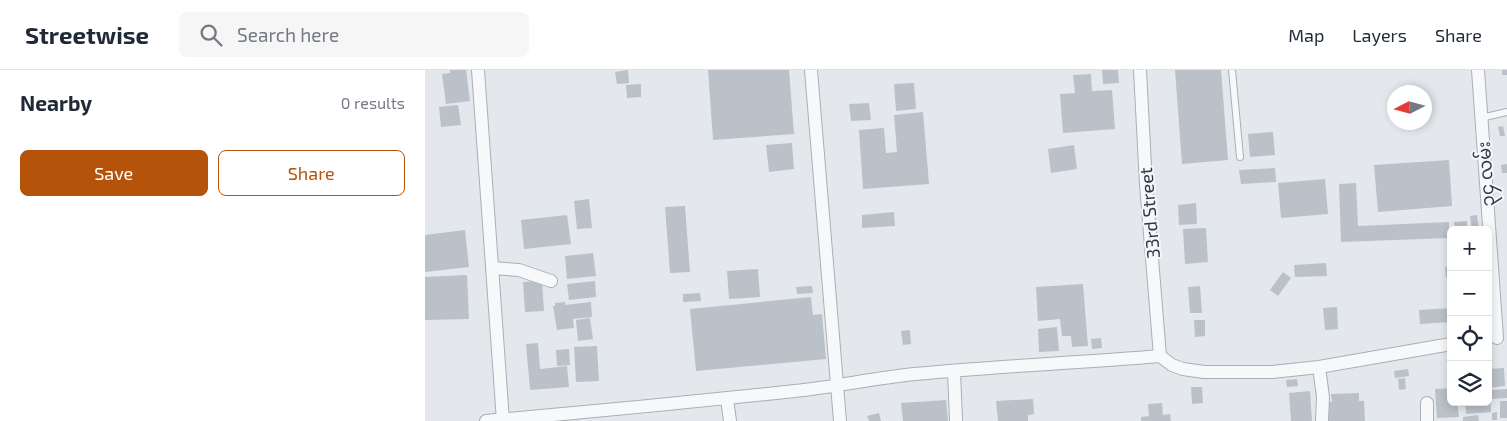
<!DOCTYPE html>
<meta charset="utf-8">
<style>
body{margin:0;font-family:"Exo 2","Noto Sans Myanmar",sans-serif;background:#f6f6f7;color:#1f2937}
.controls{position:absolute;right:15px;bottom:15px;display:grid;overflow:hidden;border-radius:8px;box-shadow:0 2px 8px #0003}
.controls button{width:45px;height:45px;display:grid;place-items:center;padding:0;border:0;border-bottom:1px solid #e0e1e3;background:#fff;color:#1f2937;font:25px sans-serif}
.compass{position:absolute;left:962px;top:15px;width:45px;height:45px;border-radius:50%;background:#fff;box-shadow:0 2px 8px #0003;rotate:264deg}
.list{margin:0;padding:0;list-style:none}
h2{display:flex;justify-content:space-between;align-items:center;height:65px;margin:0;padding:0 20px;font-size:21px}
h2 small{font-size:16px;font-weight:400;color:#747a83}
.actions{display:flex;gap:10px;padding:15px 20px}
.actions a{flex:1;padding:11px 0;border:1px solid #b45309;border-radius:8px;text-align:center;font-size:18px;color:#b45309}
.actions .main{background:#b45309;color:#fff}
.icon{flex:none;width:28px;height:28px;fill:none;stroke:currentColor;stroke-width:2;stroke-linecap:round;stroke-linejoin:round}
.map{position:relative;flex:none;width:1082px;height:351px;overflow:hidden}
header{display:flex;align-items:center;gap:30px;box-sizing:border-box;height:70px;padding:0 25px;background:#fff;border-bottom:1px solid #e0e1e3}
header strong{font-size:24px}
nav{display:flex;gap:28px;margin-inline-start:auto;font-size:18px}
.search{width:350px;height:45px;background:#f6f6f7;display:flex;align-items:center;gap:12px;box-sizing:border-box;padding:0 18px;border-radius:8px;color:#747a83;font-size:19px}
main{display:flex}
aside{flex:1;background:#fff}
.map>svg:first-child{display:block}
.building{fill:#bbc1c9}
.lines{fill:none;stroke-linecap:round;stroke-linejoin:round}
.lane-casing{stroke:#a9afb6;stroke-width:8}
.street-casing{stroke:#a9afb6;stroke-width:14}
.lane{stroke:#f7f8fa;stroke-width:6}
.street{stroke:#f7f8fa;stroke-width:12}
.labels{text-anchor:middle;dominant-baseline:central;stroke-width:4;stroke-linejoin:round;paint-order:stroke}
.street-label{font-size:18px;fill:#2c3744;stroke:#f4f6f9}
</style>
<header>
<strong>Streetwise</strong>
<div class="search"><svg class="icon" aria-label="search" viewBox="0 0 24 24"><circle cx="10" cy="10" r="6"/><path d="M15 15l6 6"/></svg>Search here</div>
<nav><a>Map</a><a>Layers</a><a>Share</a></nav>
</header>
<main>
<aside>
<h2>Nearby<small>0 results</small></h2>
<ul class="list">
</ul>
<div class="actions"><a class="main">Save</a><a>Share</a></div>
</aside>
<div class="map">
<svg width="1082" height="351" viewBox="0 0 1082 351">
<rect width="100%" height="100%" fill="#e4e8ec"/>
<path class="building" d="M25,0H41L45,31L21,34L17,4L25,3Z
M203,0L204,13L192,14L190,2Z
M283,0H364L369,64L288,70Z
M677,0H693L694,13L678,14Z
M750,0H796L803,90L757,94Z
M1077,0H1082V5H1077Z
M666,4L667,21L687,20L690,59L638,63L635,24L650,23L648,5Z
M489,13L491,39L471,41L469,14Z
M216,14V27L202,28L201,15Z
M444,33L446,50L426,51L424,34Z
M33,35L36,55L16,57L14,37Z
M498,42L504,114L438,119L434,60L459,58L461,83L472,82L469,45Z
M1078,56L1080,66H1075L1073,57Z
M848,62L850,85L825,87L823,64Z
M367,73L369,99L344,102L341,75Z
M649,75L652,99L626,103L623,79Z
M1024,90L1027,136L953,142L949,95Z
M1082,94V103H1077L1076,95Z
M850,98L851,112L816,114L814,100Z
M900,109L903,144L856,148L853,113Z
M931,113L933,156L1024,152V168L916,172L914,114Z
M164,129L167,158L152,159L149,131Z
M771,133L772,154L754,155L753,135Z
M260,136L265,202L245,203L240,137Z
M469,142L470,156L437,158V145Z
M142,145L146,174L99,179L96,150Z
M1052,145L1054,160H1047L1045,146Z
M1042,151V160H1030L1029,152Z
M781,158L783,192L760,194L758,159Z
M40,160L44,197L0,202V165Z
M168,183L171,206L142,209L140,186Z
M901,193L902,206L870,207L869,195Z
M1020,197H1026V208H1021Z
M333,199L335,227L304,229L302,201Z
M858,202L866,208L853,226L845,220Z
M42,205L44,249L0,250V207Z
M117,211L119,241L100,242L98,212Z
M170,211L171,227L144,230L142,214Z
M658,214L663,276L647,277L646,266H637L635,249L613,251L611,217Z
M387,216L388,223L372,224L371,217Z
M775,216L777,243H765L763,217Z
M275,223L276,231L258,232V224Z
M386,227L388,245L397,244L401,289L271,301L265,239Z
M140,232V235L166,232L167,247L148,249L149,258L132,260L128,236H130V233Z
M912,237L913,259L900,260L898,238Z
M1026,238V252L995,254L994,240Z
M165,248L168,269L153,271L151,250Z
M769,250H780V266L770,267Z
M632,257L634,281L614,282L613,259Z
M485,260L486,274L478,275L476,261Z
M676,268L677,278L667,279L666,269Z
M113,273L115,299L142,296L144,317L105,320L101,274Z
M172,276L174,311L151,312L149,277Z
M144,279L145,295L132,296L131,280Z
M1022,297H1026V313H1022Z
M1079,298L1080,316L1065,318L1064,299Z
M983,299L984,306L970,308L969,301Z
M980,308L981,319L974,320L973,309Z
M872,309L873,316L862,317L861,310Z
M766,317H777L778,333L767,334Z
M1026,318V332H1032L1034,347L1012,348L1010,319Z
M1082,319V328L1067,329L1066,320Z
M885,321L887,351H866L864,323Z
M934,323V331H939L940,351H903L902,332H907L906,324Z
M1063,325H1065L1066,342L1041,344L1040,332H1063Z
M608,329L609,344L603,345V351H573L571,331Z
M521,330L523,351H478L476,333Z
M1075,331H1082V348H1075Z
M737,333L738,345L745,344L746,351H716V347L724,346L723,334Z
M1072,342V350H1067V343Z
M454,343L456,351H444L442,346Z
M1053,345L1054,351H1038V347Z"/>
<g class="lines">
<g class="lane-casing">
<path id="lane" d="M807,0L815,87
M1056,48L1082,42"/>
</g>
<g class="street-casing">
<path id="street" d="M53,0L78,351
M386,0L415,351
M715,0L721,115L735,286
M1053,0L1072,268
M67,198L94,200L126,211
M894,297L1026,274
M529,301L531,351
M302,329L305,351
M61,351C164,342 267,332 370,321C410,317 449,308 490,304C571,296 653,293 735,286L747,295L758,299L779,302H847L894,297L898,327L897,351
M1002,351V333"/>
</g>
<use href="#lane" class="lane"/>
<use href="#street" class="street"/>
</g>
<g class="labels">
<g class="street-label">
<text transform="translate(1060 104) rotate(-94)">၃၄ လမ်း</text>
<text transform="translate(724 143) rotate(-95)">33rd Street</text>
</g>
</g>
</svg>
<div class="controls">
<button>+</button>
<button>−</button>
<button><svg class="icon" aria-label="locate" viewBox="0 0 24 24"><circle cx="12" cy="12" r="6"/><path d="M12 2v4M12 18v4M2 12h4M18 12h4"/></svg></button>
<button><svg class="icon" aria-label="layers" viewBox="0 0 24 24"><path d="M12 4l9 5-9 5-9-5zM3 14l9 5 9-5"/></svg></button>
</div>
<svg class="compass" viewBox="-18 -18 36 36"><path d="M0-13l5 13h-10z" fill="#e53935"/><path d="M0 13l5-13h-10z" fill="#747a83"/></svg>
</div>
</main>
